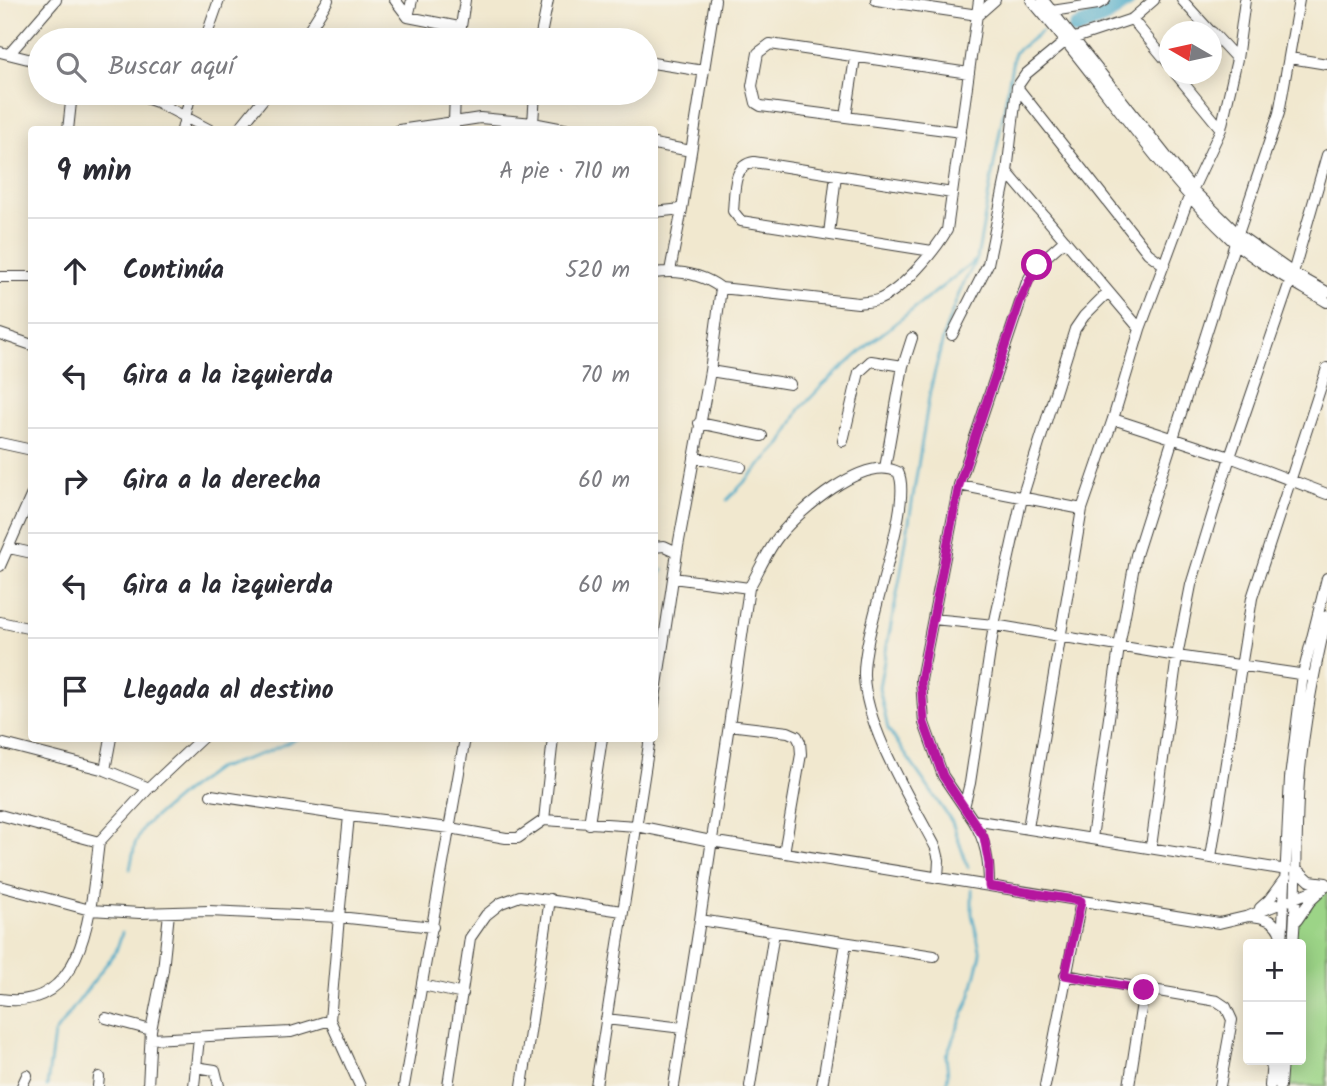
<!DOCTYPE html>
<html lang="es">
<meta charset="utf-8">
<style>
body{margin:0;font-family:Kalam,sans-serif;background:#f7f7f7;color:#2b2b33}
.controls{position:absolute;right:21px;bottom:21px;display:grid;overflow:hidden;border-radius:7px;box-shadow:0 4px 18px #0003}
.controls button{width:63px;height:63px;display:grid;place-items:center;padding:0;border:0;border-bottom:2px solid #e1e1e2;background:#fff;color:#2b2b33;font:35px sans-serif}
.compass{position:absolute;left:1159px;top:21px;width:63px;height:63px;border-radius:50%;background:#fff;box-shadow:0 4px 18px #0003;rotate:279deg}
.stop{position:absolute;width:21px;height:21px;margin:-16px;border:5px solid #b5179e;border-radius:50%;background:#fff}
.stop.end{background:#b5179e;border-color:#fff;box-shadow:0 2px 7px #0008}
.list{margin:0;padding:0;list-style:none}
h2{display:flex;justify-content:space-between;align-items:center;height:91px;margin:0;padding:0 28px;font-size:30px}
h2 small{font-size:23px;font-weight:400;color:#7c7c81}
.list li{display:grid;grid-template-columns:46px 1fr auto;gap:21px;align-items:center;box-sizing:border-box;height:105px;padding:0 28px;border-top:2px solid #e1e1e2}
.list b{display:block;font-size:26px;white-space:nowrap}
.list em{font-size:23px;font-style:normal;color:#7c7c81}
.icon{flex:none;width:38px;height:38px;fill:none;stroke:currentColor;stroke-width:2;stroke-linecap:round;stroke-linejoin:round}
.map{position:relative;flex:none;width:1327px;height:1086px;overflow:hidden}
.search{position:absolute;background:#fff;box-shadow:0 4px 18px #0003;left:28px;top:28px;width:630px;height:77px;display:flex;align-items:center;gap:18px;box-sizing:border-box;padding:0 24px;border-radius:38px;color:#7c7c81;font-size:26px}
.panel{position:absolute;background:#fff;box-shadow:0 4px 18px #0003;left:28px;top:126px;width:630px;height:616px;border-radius:7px}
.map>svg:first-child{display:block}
.green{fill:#9cd487;stroke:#5c7852;stroke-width:2}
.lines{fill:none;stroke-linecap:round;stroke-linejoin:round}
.stream{stroke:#48a9c7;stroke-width:2.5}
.river{stroke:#48a9c7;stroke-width:16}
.minor-casing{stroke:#3c3b37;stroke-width:12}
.minor{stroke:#fff;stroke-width:10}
.route{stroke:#b5179e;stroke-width:9}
</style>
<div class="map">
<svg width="1327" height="1086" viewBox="0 0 1327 1086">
<rect width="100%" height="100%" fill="#f7f3e8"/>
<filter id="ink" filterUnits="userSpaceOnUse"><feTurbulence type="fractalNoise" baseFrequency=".0143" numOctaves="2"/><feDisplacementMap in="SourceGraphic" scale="14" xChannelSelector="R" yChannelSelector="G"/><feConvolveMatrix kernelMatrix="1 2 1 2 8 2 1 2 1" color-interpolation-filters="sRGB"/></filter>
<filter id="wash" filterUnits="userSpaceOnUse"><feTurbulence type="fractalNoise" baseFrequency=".00686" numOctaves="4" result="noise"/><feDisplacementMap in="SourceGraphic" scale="28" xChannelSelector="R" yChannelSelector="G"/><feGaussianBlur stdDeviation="1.57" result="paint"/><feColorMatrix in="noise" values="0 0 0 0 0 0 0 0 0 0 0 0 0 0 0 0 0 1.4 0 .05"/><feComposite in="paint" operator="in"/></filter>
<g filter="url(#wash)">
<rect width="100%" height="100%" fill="#f1e8cf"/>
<path class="green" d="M1327,886V1086H1280L1282,1060H1301V944H1293L1295,924Z"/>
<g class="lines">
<path class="stream" d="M727,500L782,443L800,409L823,385L874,340L975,261
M654,582L663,570
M968,867L952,822L888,729L879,687L900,578L930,391L945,331L961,288L977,259L1014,53L1042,31
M130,869L135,844L144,826L183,793L216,769L267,752L298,738
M47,1086L54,1034L116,951L122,933
M946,1086L948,1074L946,1056L970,998L981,954L972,914V889"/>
<path class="river" d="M1076,28L1106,16L1128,0"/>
</g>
</g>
<g filter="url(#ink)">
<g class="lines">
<g class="minor-casing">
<path id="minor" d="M395,0L408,17L459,27
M876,0L978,15
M1031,0C1100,78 1156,169 1233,241C1259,264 1297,284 1327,302
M1043,0L1193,190L1239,235L1293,273L1327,292
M1182,0L1211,32
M1049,14L1052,11L1098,4L1105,0
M978,15L995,0
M408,17L412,0
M1132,19L1170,65
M1212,32L1237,59
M205,40L219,0
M303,40L328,0
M459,40L465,0
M540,40L548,0
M0,52L40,62
M10,53L56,0
M1290,58L1327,64
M646,62L704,71
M1176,74L1221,129
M1017,87L1148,253L1164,265
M131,93L157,102L210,130
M846,117L855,58
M533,129V123L569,130
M68,130L72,93
M182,130L191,93
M238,130L268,93
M399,130L454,122L455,93
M454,130V122L480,118L533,123L535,93
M961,132L761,106L756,103L752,86L758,53L770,44L969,73
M654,144L691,151
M1007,172L1140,329
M654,212L682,209
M829,234L836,175
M1065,240L1037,265L1027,282L959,485L921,680L924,723L943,776L973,820L1287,870
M932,251L741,221L733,211C735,193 732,165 754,162L952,193
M670,271L682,209L715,0
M654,273C678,270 702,274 721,288L858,303C865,302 874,302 880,299C903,289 935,251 947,230L979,0
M0,277H32
M0,334L32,345
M952,335L988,264L1007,172L1017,87L1026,74L1066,41L1132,19L1154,0
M710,371L790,384
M1113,419L1230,457L1327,494
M699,423L762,436
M843,441L859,372L871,361L903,366
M0,443L32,450
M694,457L741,467
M885,468L903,366L912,338
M959,485L1082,509
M654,547L664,546L677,552
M9,548L32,553
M0,566L32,494
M673,578L749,588L729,725L788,732L797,736L800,742L801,754L784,853
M749,588C759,571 767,551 779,536C799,511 864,454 898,472C915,503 862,629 864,676C866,729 911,800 936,848L939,860L938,878
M933,619L994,625L1177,656L1313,676
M0,622L32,629
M654,705L677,552L710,371L721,288
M0,743L105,770L149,788L202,738
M105,770L111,738
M211,795L349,816L339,917L433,927
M964,807L970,783L994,625L1022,498L1075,329L1084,316L1107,293
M0,815L99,842L149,788
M349,816L450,828L506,838H518L544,820L637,826L711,841L1219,923L1249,916L1327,885
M544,820L553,738
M973,820C986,841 989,861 989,886
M589,824L602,738
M1028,828L1082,509L1113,419L1140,329L1189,197L1221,129L1237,59L1245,0
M1092,838L1119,647L1136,555L1235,243L1279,113L1299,0
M1151,847L1177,656L1191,585L1230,457L1293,273L1327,155
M1211,857L1252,598L1327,368
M1297,869L1310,881L1326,883
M0,886L90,910L140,913L209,911L339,917L330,1020
M1260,908L1269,900L1286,877
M1249,916C1264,917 1277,920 1281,936
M700,920L729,725
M1297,920L1310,901L1323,889
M1282,944L1290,778L1303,674L1327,578
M1293,944C1298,890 1295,836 1299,782C1303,726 1314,671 1327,616
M1065,975L1217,1001L1226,1007L1232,1020L1220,1086
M423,985L463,994
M0,999C88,1013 91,903 99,842
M106,1018L151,1030
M606,1019L683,1028
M151,1039L291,1032L330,1020L360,1086
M195,1067L215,1070L219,1086
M22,1086L27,1075
M98,1086L99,1077
M148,1086L151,1030L163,970L169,913
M194,1086L199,1038
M404,1086L465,738
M448,1086L470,938L486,915L501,903L520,896L622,911
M522,1086L550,899
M596,1086L650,738
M674,1086L700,920L934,956
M750,1086L774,932
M822,1086L846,943
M1045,1086L1081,901
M1129,1086L1144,990
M1270,1086L1272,1060
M1280,1086L1282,1060"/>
</g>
<use href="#minor" class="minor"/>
</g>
</g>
<g class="lines" filter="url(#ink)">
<path class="route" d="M1037,265L1020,301L959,485L921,680L924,723L943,776L984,837L989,864V886L1081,901L1065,975L1144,990"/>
</g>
</svg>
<div class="controls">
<button>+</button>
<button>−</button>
</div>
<svg class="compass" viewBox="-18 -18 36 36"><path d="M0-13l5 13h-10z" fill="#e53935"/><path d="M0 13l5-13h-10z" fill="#7c7c81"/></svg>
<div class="stop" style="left:1037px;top:265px"></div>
<div class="stop end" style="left:1144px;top:990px"></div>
<div class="search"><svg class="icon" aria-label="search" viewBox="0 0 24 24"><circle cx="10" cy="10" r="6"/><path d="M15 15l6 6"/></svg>Buscar aquí</div>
<section class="panel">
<h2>9 min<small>A pie · 710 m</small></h2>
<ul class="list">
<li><svg class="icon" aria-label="ahead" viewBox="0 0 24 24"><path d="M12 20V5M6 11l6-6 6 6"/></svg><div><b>Continúa</b></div><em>520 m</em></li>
<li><svg class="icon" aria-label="left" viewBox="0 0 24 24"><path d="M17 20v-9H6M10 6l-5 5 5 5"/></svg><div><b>Gira a la izquierda</b></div><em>70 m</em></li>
<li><svg class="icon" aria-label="right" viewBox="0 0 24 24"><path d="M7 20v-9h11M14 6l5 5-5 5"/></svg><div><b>Gira a la derecha</b></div><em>60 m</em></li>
<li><svg class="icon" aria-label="left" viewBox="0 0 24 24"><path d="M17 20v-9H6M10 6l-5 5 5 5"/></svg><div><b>Gira a la izquierda</b></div><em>60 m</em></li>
<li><svg class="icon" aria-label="arrive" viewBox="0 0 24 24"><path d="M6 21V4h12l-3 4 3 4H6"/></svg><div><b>Llegada al destino</b></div></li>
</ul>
</section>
</div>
